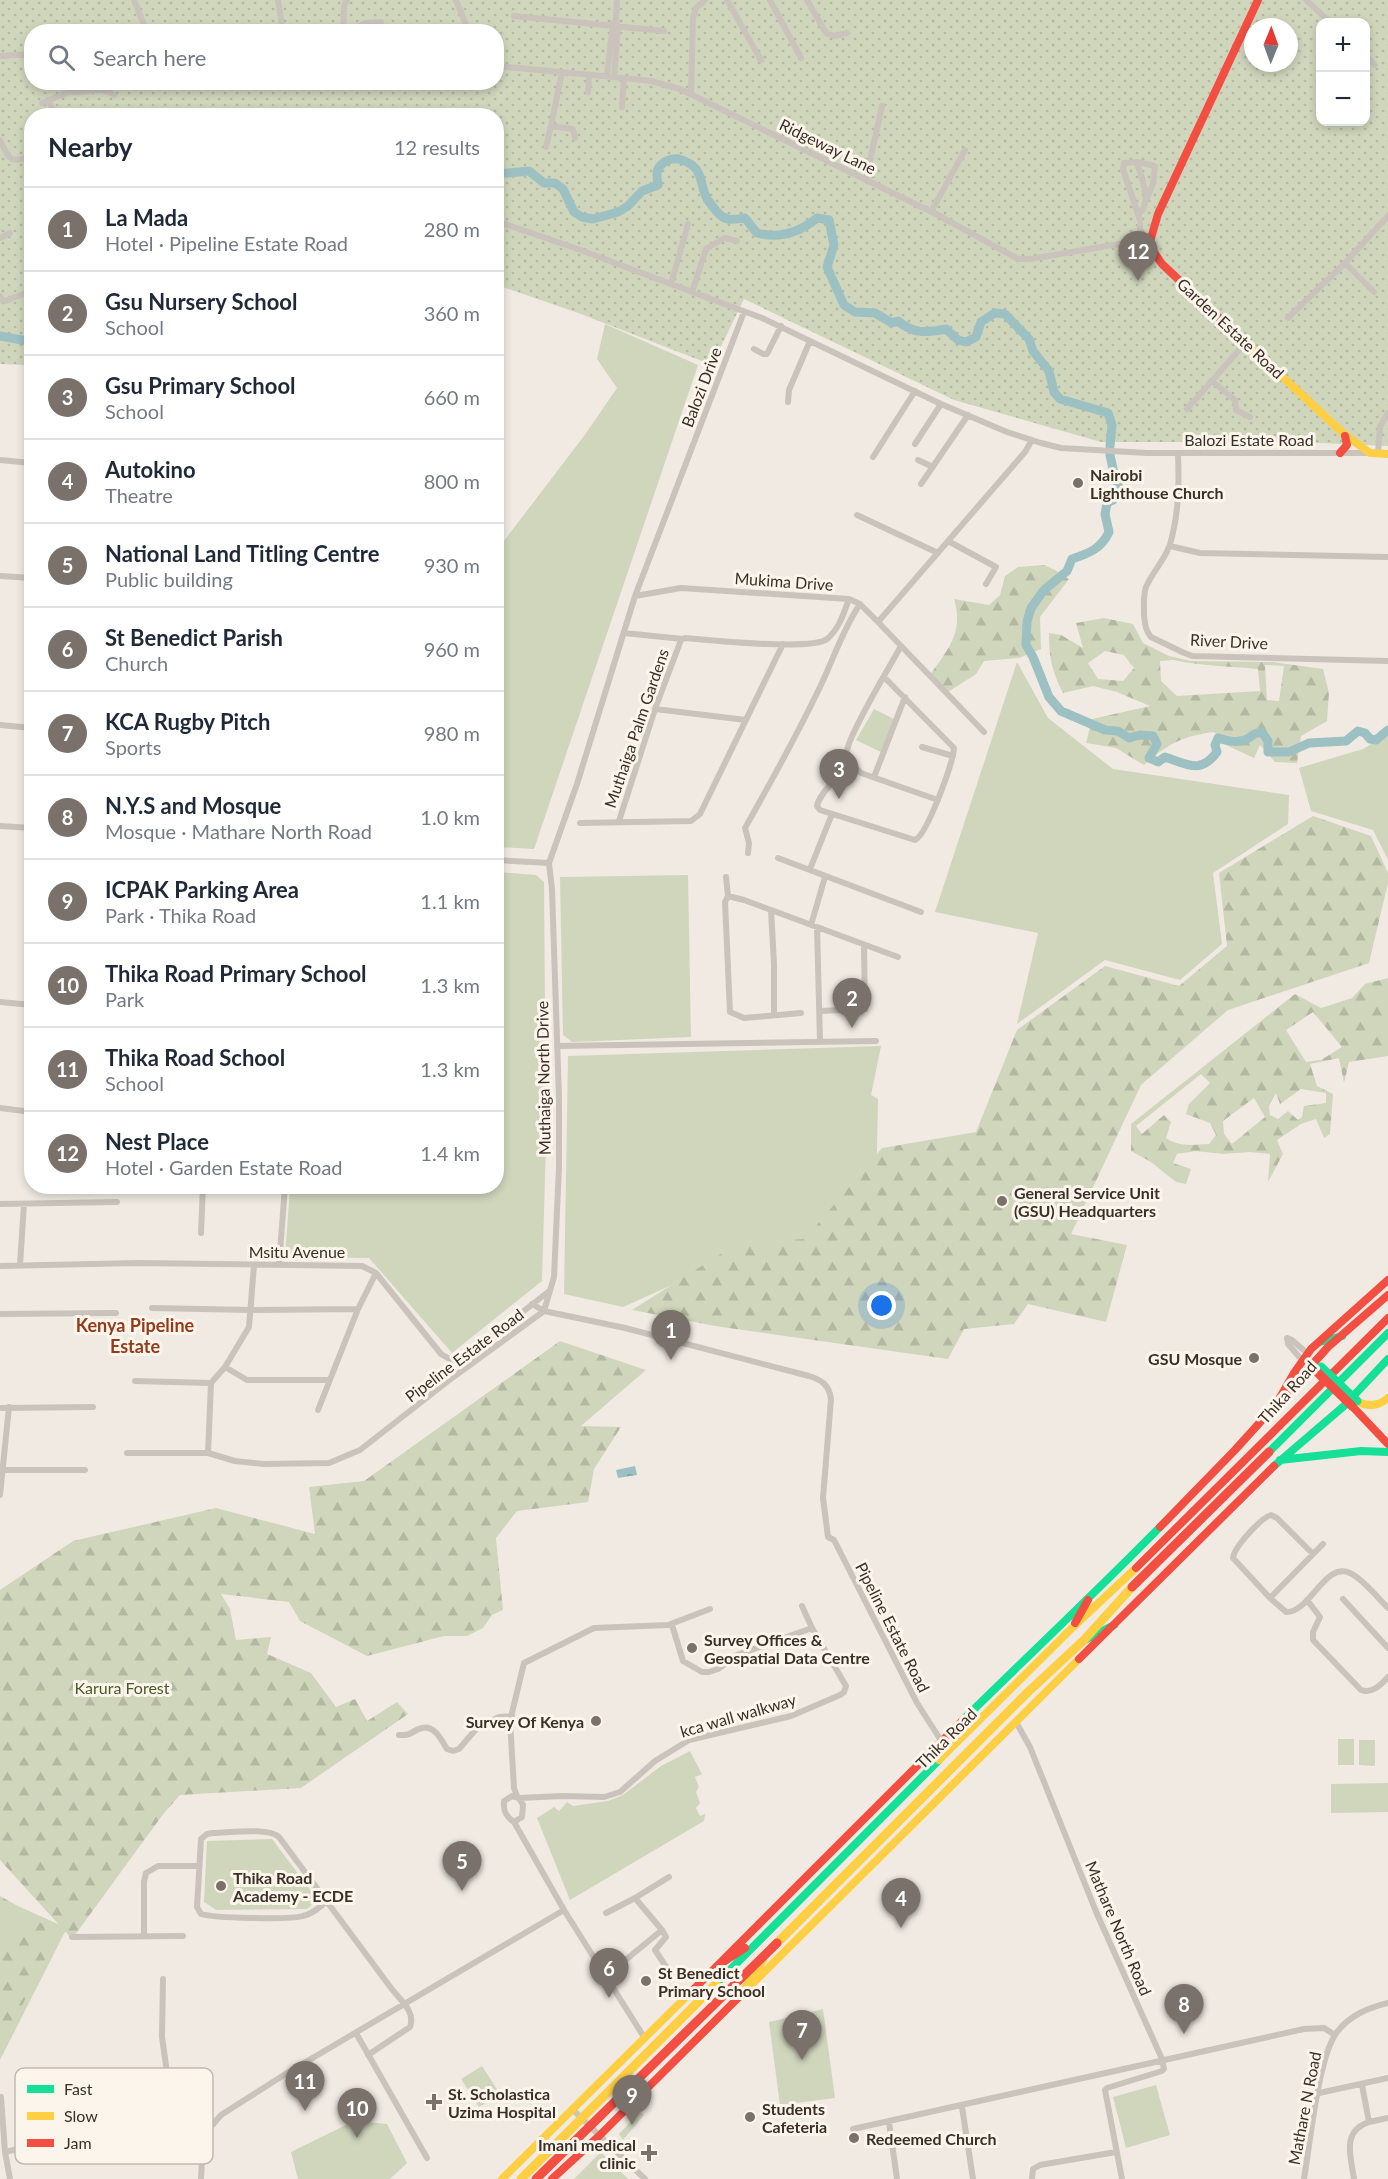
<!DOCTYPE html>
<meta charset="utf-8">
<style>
body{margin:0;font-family:Lato,sans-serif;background:#f6f6f7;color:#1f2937}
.controls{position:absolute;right:18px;top:18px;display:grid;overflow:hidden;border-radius:12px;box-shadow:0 3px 9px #0003}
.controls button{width:54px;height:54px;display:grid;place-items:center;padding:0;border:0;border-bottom:2px solid #e0e1e3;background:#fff;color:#1f2937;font:30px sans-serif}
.compass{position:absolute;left:1244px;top:18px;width:54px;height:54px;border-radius:50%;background:#fff;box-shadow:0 3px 9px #0003;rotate:1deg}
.you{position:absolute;left:882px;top:1306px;width:21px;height:21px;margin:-15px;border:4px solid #fff;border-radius:50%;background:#1a73e8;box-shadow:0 0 0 9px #1a73e833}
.badge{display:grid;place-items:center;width:39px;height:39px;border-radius:50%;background:#7a716a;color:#fff;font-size:20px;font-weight:700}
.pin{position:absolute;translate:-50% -50px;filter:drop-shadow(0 2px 3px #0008)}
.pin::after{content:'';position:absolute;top:32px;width:21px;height:18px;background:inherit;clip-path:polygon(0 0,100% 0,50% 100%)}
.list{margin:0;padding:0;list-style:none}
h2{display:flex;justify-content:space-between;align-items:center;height:78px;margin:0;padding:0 24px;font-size:26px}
h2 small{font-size:20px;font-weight:400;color:#747a83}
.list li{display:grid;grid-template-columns:39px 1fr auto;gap:18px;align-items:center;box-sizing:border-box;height:84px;padding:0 24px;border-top:2px solid #e0e1e3}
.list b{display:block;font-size:22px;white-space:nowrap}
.list p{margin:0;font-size:20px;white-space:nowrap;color:#747a83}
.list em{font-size:20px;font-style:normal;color:#747a83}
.icon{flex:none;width:33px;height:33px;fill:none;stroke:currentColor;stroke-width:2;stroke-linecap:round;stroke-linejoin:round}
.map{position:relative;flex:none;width:1388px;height:2179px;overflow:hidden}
.search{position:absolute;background:#fff;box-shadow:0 3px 9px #0003;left:24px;top:24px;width:480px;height:66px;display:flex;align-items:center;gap:15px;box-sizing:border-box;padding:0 21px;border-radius:24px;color:#747a83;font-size:22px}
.panel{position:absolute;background:#fff;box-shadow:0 3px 9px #0003;left:24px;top:108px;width:480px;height:1086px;border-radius:24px}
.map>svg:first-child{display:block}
.green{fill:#d0d6bc}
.forest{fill:url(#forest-firs);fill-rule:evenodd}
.garden{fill:url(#garden-dots);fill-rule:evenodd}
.water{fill:url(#water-ripples)}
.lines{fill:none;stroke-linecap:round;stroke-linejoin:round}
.river{stroke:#9dc1c3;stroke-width:9}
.street{stroke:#c9c3bc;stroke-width:6}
.fast{stroke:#16e098;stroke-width:8}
.slow{stroke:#ffcf43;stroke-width:8}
.jam{stroke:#f24e42;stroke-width:8}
.fast-bridge{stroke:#16e098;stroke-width:9}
.slow-bridge{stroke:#ffcf43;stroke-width:9}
.jam-bridge{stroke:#f24e42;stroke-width:9}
.poi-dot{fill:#7a716a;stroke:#fcf5eb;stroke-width:2}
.labels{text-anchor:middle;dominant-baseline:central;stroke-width:6;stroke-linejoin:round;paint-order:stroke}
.street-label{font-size:16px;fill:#3b3029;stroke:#fcf5eb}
.poi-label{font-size:16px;font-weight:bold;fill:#3b3029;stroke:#fcf5eb;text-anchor:start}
.park-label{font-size:16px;fill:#475c2a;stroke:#fcf5eb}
.neighbourhood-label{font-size:18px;font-weight:bold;fill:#923c1a;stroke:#fcf5eb}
.key{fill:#fcf5eb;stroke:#c2bab1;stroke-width:1.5}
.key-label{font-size:16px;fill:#3b3029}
</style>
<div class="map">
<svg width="1388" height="2179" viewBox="0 0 1388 2179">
<defs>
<pattern id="forest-firs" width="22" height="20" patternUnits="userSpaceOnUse" patternTransform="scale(1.5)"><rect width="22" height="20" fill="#d0d6bc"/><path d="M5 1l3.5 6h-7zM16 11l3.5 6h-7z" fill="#b4b8a2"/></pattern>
<pattern id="garden-dots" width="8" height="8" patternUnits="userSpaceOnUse" patternTransform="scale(1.5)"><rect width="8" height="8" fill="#d0d6bc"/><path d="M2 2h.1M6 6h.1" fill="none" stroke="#b4b8a2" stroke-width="1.8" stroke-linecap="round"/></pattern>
<pattern id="water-ripples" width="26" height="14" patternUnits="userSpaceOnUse" patternTransform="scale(1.5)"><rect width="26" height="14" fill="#9dc1c3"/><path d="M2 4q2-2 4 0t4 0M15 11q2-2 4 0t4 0" fill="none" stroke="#819d9e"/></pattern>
</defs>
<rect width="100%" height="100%" fill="#f0eae3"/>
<path class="green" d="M605,324L698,365L534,849L497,847V550L584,436L617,388L597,359Z
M1017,662L1048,718L1113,769L1289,795L1288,824L1213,873L1222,944L1180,980L1105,960L1017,1024L1038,933L935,912Z
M874,709L896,720L883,753L856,740Z
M1388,734V860L1373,830L1311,811L1299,768L1363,749Z
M497,872L536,875L544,882L546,1143L542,1281L452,1353L369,1258L285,1257L290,1187L496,1186Z
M688,875L691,1037L572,1042L563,1035L560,877Z
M881,1046L871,1095L878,1099L875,1257L712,1267L623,1307L564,1294L568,1056Z
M1338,1739H1354V1765H1338Z
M1359,1740H1375V1766L1359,1765Z
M690,1751L702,1774L695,1777L699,1787L696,1792L700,1803L696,1808L700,1816L705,1814L704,1821L570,1900L537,1818L554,1807L559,1811L567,1802L573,1806L608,1801L623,1795L661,1766Z
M1388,1783V1812L1331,1813V1784Z
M272,1839L318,1900L307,1909L216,1910L204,1902L207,1841Z
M0,1898L67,1928L0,2060Z
M823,2009L835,2098L780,2105L769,2022Z
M482,2066L500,2094L479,2107L461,2079Z
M1156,2085L1170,2135L1126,2148L1113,2097Z
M640,2112L644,2115L623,2140L619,2134Z
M354,2121L387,2124L407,2163L390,2179H298L291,2152Z
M601,2152L628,2179H574Z"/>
<path class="forest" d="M1044,565L1055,570L1069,579L1040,617L1041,649L1019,658L984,661L976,674L948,692L930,675C948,649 964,633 954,599L989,605L1000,595L1005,576L1018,567Z
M1104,618L1133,624L1143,643L1169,656L1191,661L1273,662L1323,669L1329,693L1327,721L1301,736L1297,763L1275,762L1260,745L1254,758L1226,745L1214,732C1182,736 1168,744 1144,765L1116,748L1086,743L1092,719L1150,706L1117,692L1093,686L1063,693C1052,671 1049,658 1049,633L1061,635L1083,648L1076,623ZM1105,651L1124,655L1134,668L1123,681L1098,679L1088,663ZM1173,660C1201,666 1229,666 1258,669L1260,691L1177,696L1161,681L1160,661ZM1265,665L1284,666L1279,701L1267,700Z
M1313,816L1371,836L1388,873V883L1369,963L1228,1010L1141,1085L1071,1234L1127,1245L1106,1322L1028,1304L1014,1324L964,1329L948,1359L715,1326L632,1310L738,1243L805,1239L882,1148L976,1132L1017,1030L1105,966L1179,986L1227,946L1219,873Z
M1388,978V1056L1349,1062L1344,1083L1339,1058L1310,1064L1317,1086L1333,1094L1330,1134L1324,1138L1316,1119L1301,1124L1277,1140L1283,1154L1268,1182L1270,1154L1250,1152L1223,1154L1196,1151L1177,1154L1173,1163L1191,1169L1186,1184L1176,1182L1151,1162L1131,1151V1124L1295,994L1321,1008L1352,998L1365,984ZM1313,1012L1342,1047L1321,1060L1306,1062L1286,1030ZM1201,1074L1210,1083L1189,1104L1186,1114L1210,1123L1216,1135L1209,1144C1193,1145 1179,1147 1166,1138L1171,1122L1164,1115L1142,1134L1136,1126ZM1301,1089L1326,1093V1103L1304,1106L1302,1117L1298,1120L1288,1111L1278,1119L1270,1115L1269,1106L1276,1093L1280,1104ZM1254,1098L1265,1117L1232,1144L1224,1134L1223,1121Z
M560,1341L646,1370L581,1426L621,1427L594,1469L588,1502L517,1511L496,1538L503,1610L492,1615L483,1628L467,1636H444L367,1656L300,1621L289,1602L221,1594L230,1609L236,1640L271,1637L267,1654L311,1673L336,1707L355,1699L367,1721L397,1702L408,1714L301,1788L180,1795L164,1813L72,1939L0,1860V1590L73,1541L216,1508L315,1534L309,1487L364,1481Z
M0,1896L23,1909L0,1908Z
M34,1920L59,1931L0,2050V1953Z"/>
<path class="garden" d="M0,0H1388V446L1297,442H1101L954,400L744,299L712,365L581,314L497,285L496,116H32L31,368L25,365L0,364ZM1320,22H1366V122H1320ZM1253,27H1289V63H1253ZM32,32H496V82H32Z"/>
<path class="water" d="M635,1466L637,1475L618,1478L616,1470Z"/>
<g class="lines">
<path class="river" d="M496,174L529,171L544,183H555L563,189L574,212L582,217L593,219L618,212L628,206L642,191L658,185C657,177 655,170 662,164C668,159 673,158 679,159C705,167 698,180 707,199C710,203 715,210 719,214C727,222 735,219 745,218L757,233C780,239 799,233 817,218L829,220L834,245L827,267L844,305L855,312L875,313L892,323L898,321C913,334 927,333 946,329L958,340L966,342L976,337L981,322L995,313L1005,314L1029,339L1033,351L1049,371L1054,392L1060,399L1108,413L1112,425L1110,446
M0,336L32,342
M1110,455L1115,478L1119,487L1113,500L1107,503L1105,514L1109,532C1101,549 1089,553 1072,559L1067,571L1044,590L1031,608L1027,622L1026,645L1033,657L1049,697L1061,711L1105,730L1118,731L1129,738L1140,735L1153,736L1157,744L1149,758L1158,762L1165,757C1187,764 1200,775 1217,752L1215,745L1218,738C1228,741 1239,744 1249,738C1254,734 1255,733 1262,732L1268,741V752H1289L1309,743L1346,741L1358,731L1365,733L1370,739L1376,740L1388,730"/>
<path class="street" d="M134,0L147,32
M278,0L283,32
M456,0L469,32
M727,0L761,60
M770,0L801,58
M807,0L826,33L834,36L847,33
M1306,0L1330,22
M514,16L664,31
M343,32L344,6L347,0
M345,32L366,23L381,22
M0,56L32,54
M1366,56L1375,65
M496,66L624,78L651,81L680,89L936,214L1018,259H1030L1125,243L1149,245
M562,72L551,126L573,129L575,138
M607,76L613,23
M614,77L618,27L616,20L617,0
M69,92C84,94 102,85 114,95
M588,92L589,75
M691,94L693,18L696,8L705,0
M48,100L56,116
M42,103L69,92L68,82
M622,107L624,78
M63,116L67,114
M0,140C9,159 9,164 32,156
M546,147L551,126
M1137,162L1155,166L1153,184L1146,200
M866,179L882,106
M931,212L965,150
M1139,214C1153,202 1141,177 1137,162L1124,163L1123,169L1140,220
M496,221L575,248L762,318L941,404L1007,432L1041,443L1061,448L1147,453H1369
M1140,225V243
M0,238L10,233
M1345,263L1374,292
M671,284L688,224
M692,292L706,249L724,238L737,241
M0,296L2,300L5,301L26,293
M1288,318L1345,263L1388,216
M754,349L763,354H767L781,326
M1212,381L1235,400L1236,410L1250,417
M788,402L789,390L810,341
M1187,409L1247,341
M915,444L941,404
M1178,453C1179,482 1179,509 1172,537C1168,557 1154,569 1146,587C1143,595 1144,606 1144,615C1145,623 1145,630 1151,637L1182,652L1192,656L1388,661
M1378,453L1380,427L1388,413
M873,457L915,391
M0,460L32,463
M918,460L933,467
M921,484L968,415
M857,515L938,553
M948,541L996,567L986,584
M1170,546L1200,553L1388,557
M0,576L32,578
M635,596L681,588L849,599L860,604L878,622L984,732
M878,622L1025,452L1032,440
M624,633L683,639
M884,677L954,748C953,763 927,835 915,840L820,810L817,806C819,794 834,783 840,772C845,762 846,751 850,741C864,708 884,677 901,646
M655,709L746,720
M0,725L32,728
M922,747L953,756
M845,754L850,762L861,773L938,800
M874,777L905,697
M619,821L655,709L681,640L685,638C708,640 811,651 827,639C839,629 844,613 849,599
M580,823L691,821L700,814L783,644
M0,826L32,828
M748,853L749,843L745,828C771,782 797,735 820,687C833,660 843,629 860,604
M778,858L921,912
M496,860L549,863
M810,869L832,814
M726,877L728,896
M771,910L774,964V1014
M811,925L825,877
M817,927L820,1041
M0,1002L32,1005
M820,1011L865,1009L864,945
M801,1013L744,1018L730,1012L725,902L728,896L744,900L898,957
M557,1046L876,1041
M0,1108L32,1112
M0,1204L117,1202
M201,1233L203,1186
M20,1265L24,1204
M279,1265L285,1186
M0,1266L138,1263L362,1266L376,1273L441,1354L453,1361L470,1353L548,1292
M532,1304L544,1311L625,1328L809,1376C822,1380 829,1385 831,1399L823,1498L828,1537L834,1540L917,1703L942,1742
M152,1308L251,1310L358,1309
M544,1311L554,1277L559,1167V1098L552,889L549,863L577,784L635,596L744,312
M0,1314L116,1313
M1287,1338L1288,1344L1302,1360
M1287,1338L1292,1340L1308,1354
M225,1367L247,1380H329
M135,1381L211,1383
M0,1408L93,1407
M318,1410L358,1309L376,1273
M127,1453H208L235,1461L264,1464L329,1463L360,1450L452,1378L544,1311
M208,1453L211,1383L225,1367L249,1327L254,1265
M4,1470H85
M0,1495L9,1407
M1313,1554L1277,1518L1271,1515C1261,1518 1234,1547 1233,1558L1270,1598L1286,1612C1310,1613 1325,1561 1350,1573C1362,1578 1378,1598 1388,1608
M1270,1598L1323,1544
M1343,1599L1388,1648
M1307,1600L1320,1617L1313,1632V1640L1361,1690C1372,1694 1381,1685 1388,1677
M672,1625L683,1661L702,1672H709L718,1669L737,1655L812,1628
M1016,1722L1030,1747L1097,1914L1162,2059L1164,2069L1162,2071L1107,2088L1105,2090L1122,2179
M399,1735C413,1736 412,1730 422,1728C435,1725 442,1741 447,1749L453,1751L459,1749L477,1728L499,1717L512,1716
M512,1796L519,1798L523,1805L522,1817L514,1822C506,1817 503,1811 504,1801Z
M517,1796L514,1788L510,1721L524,1663L594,1628L668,1625L710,1609
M519,1798L562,1796L604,1797L620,1792L655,1761L689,1740L791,1716L840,1695L844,1692L846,1686L812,1628L802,1606
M514,1822L564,1910L644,2037
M327,1901C320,1907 312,1914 303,1916C290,1920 213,1918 201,1914L197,1907L201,1839L207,1834L213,1833C229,1833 268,1827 279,1837L391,1988C399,1999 416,2011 410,2027L368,2055
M606,1913L635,1898
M662,1930L666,1937L655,1950L672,1976
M144,1936V1882L146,1873L158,1866H198
M72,1937L183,1936
M606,1976L662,1930L635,1898L669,1877
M163,1979L162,2037L178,2151
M356,2033L427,2158
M1319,2093L1388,2078
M1,2097L5,2152L10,2179
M962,2107L973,2179
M573,2110L645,2179
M889,2122L897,2179
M1369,2122L1388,2118
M853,2129L1304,2029L1324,2028L1335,2035
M5,2152C29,2146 54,2142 79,2146C86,2147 89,2153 95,2154C124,2159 173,2151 203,2148
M201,2179L203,2139L209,2129L221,2115L287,2073L564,1910
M1032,2179L1033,2169L1040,2165L1116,2152
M1304,2179C1310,2145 1318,2057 1337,2032C1350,2015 1368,2008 1388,2003
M1354,2179C1351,2157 1341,2131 1369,2122L1362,2085"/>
<path class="fast" d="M1320,1342L1342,1336
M1269,1452L1388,1333
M1280,1460L1361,1451L1388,1452
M1274,1466L1344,1406L1388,1359
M1085,1640L1114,1625
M964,1719C1029,1655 1096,1592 1160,1527
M716,1984L939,1760"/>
<path class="slow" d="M1232,330L1345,435L1370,453L1388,454
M1357,1401C1368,1408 1378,1406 1388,1398
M939,1760L1072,1628L1136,1568
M745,1988L763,1960
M739,1997L1079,1659
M502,2179L693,1990"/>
<path class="jam" d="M1232,330L1162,264L1149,245L1158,214L1258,0
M1340,453L1347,445L1345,436
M1352,1406L1388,1444
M1274,1408L1294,1373L1311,1349L1388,1280
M1160,1527L1235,1450L1328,1347L1388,1295
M1136,1568L1388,1318
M1075,1623L1088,1600
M1079,1659L1274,1466
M722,1963L745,1948
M693,1990L964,1719
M552,2179L599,2136L739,1997"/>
<path class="fast-bridge" d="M1321,1367L1357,1401"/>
<path class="slow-bridge" d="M777,1943L1028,1692L1084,1640L1132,1587
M521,2179L716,1984"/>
<path class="jam-bridge" d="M1316,1371L1352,1406
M1132,1587L1269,1452
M536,2179L777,1943"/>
</g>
<g class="poi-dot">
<circle cx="1078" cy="483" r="6"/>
<circle cx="1002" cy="1201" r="6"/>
<circle cx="1254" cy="1358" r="6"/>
<circle cx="692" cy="1648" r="6"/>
<circle cx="596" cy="1721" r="6"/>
<circle cx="221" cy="1886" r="6"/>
<circle cx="646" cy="1981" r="6"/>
<path d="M431 2093h6v6h6v6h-6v6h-6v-6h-6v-6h6z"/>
<circle cx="750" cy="2117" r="6"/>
<circle cx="854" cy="2138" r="6"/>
<path d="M646 2144h6v6h6v6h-6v6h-6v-6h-6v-6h6z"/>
</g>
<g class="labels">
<g class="street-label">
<text transform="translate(828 146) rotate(26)">Ridgeway Lane</text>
<text transform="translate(1231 328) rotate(43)">Garden Estate Road</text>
<text transform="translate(701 387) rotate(-69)">Balozi Drive</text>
<text x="1249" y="439">Balozi Estate Road</text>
<text transform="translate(784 581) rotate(4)">Mukima Drive</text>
<text transform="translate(1229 641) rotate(3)">River Drive</text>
<text transform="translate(636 728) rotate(-71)">Muthaiga Palm Gardens</text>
<text transform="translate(543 1078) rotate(-91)">Muthaiga North Drive</text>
<text x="297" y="1251">Msitu Avenue</text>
<text transform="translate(464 1355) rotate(-37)">Pipeline Estate Road</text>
<text transform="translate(1287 1392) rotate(-48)">Thika Road</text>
<text transform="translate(893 1627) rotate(63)">Pipeline Estate Road</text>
<text transform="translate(738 1715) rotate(-16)">kca wall walkway</text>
<text transform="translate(946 1738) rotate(-45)">Thika Road</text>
<text transform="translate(1119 1928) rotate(67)">Mathare North Road</text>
<text transform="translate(1304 2108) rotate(-79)">Mathare N Road</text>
</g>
<g class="poi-label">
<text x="1090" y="474">Nairobi<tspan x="1090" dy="18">Lighthouse Church</tspan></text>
<text x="1014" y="1192">General Service Unit<tspan x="1014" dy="18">(GSU) Headquarters</tspan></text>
<text x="1242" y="1358" text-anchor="end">GSU Mosque</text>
<text x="704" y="1639">Survey Offices &amp;<tspan x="704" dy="18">Geospatial Data Centre</tspan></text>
<text x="584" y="1721" text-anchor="end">Survey Of Kenya</text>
<text x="233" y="1877">Thika Road<tspan x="233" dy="18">Academy - ECDE</tspan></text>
<text x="658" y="1972">St Benedict<tspan x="658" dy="18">Primary School</tspan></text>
<text x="448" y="2093">St. Scholastica<tspan x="448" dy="18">Uzima Hospital</tspan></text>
<text x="762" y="2108">Students<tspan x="762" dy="18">Cafeteria</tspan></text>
<text x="866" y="2138">Redeemed Church</text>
<text x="636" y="2144" text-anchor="end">Imani medical<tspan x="636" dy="18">clinic</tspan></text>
</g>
<g class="park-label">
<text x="122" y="1687">Karura Forest</text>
</g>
<g class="neighbourhood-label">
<text x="135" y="1325">Kenya Pipeline<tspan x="135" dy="21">Estate</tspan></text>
</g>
</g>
<rect x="15" y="2068" width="198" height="96" rx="9" class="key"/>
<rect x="27" y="2085" width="27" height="8" fill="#16e098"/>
<rect x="27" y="2112" width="27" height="8" fill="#ffcf43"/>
<rect x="27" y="2139" width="27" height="8" fill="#f24e42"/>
<g class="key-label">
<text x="64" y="2095">Fast</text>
<text x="64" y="2122">Slow</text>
<text x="64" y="2149">Jam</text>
</g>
</svg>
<div class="controls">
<button>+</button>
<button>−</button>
</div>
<svg class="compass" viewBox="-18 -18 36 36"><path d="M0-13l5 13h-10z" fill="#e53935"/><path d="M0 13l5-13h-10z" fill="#747a83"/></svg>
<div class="you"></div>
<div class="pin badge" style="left:671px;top:1360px">1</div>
<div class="pin badge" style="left:852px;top:1028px">2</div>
<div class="pin badge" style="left:839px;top:799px">3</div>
<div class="pin badge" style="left:901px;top:1928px">4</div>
<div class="pin badge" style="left:462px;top:1891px">5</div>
<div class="pin badge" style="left:609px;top:1998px">6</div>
<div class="pin badge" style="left:802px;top:2060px">7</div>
<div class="pin badge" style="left:1184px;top:2034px">8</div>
<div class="pin badge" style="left:632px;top:2125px">9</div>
<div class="pin badge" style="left:357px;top:2138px">10</div>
<div class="pin badge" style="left:305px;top:2111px">11</div>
<div class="pin badge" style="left:1138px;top:281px">12</div>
<div class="search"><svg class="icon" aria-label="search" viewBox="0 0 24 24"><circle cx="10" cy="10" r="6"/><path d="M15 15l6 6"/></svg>Search here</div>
<section class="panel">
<h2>Nearby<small>12 results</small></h2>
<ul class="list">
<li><span class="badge">1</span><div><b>La Mada</b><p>Hotel · Pipeline Estate Road</p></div><em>280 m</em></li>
<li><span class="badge">2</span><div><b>Gsu Nursery School</b><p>School</p></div><em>360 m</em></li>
<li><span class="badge">3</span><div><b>Gsu Primary School</b><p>School</p></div><em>660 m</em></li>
<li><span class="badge">4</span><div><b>Autokino</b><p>Theatre</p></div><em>800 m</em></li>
<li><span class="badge">5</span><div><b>National Land Titling Centre</b><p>Public building</p></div><em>930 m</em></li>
<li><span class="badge">6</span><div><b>St Benedict Parish</b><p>Church</p></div><em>960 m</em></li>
<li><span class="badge">7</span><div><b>KCA Rugby Pitch</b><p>Sports</p></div><em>980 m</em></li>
<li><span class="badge">8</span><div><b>N.Y.S and Mosque</b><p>Mosque · Mathare North Road</p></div><em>1.0 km</em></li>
<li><span class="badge">9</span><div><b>ICPAK Parking Area</b><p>Park · Thika Road</p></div><em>1.1 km</em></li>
<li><span class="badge">10</span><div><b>Thika Road Primary School</b><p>Park</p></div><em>1.3 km</em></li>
<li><span class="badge">11</span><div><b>Thika Road School</b><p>School</p></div><em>1.3 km</em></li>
<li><span class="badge">12</span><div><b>Nest Place</b><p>Hotel · Garden Estate Road</p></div><em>1.4 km</em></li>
</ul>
</section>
</div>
